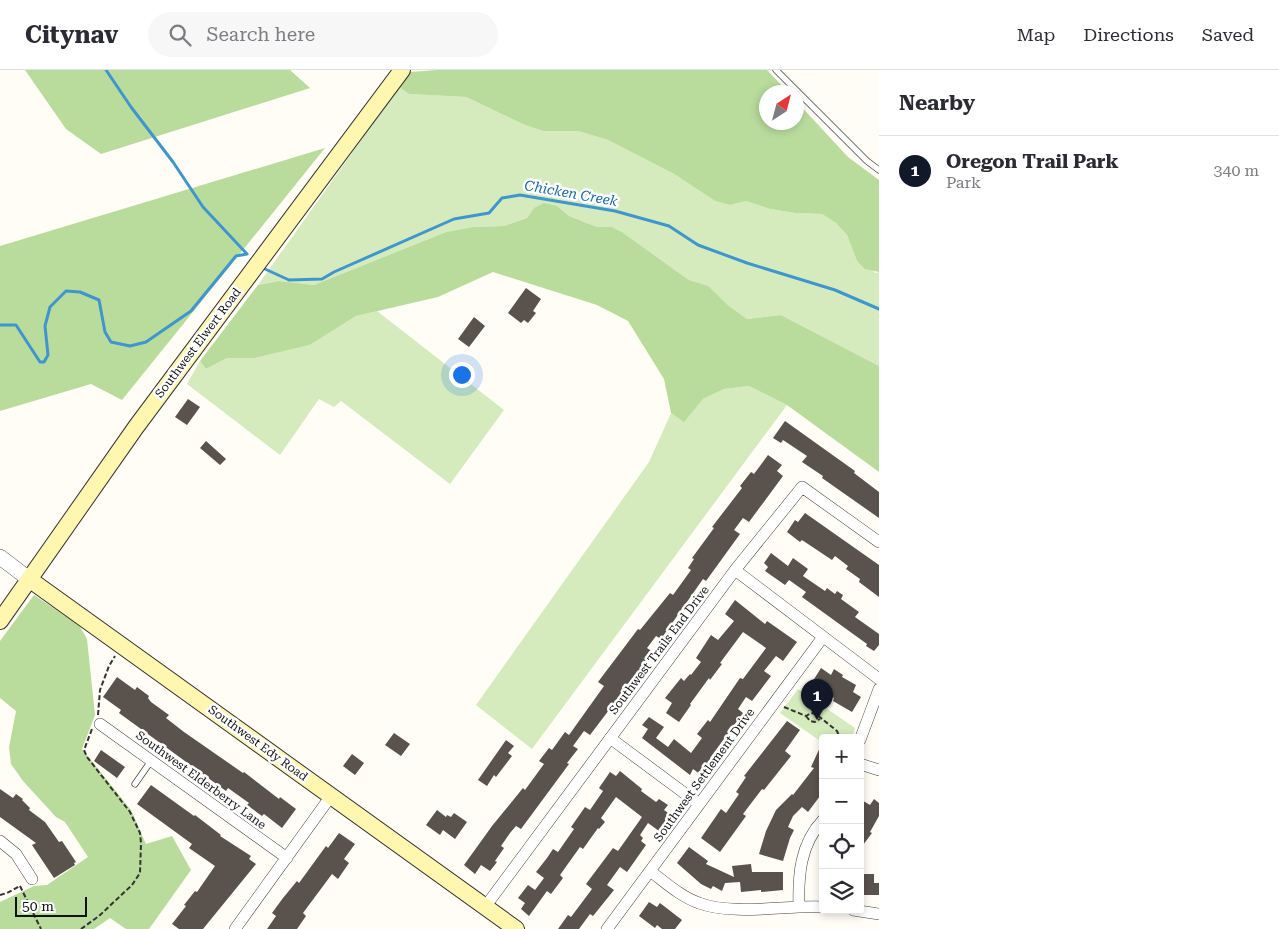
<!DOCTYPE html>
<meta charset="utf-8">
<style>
body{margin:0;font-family:"Roboto Serif",serif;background:#f7f7f7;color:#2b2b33}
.controls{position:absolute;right:15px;bottom:15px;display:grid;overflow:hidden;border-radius:5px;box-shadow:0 2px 8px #0003}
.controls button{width:45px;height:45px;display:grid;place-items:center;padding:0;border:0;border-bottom:1px solid #e1e1e2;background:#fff;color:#2b2b33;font:25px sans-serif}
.compass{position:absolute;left:759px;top:15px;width:45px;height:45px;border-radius:50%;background:#fff;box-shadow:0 2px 8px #0003;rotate:36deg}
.scale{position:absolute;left:15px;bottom:12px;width:72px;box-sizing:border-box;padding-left:5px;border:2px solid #111;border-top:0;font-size:14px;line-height:18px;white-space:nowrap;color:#111;-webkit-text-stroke:4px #fff;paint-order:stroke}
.you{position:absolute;left:461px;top:304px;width:18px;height:18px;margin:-12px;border:4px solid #fff;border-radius:50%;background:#1a73e8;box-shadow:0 0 0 8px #1a73e833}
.badge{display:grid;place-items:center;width:32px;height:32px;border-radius:50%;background:#111827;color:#fff;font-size:16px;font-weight:700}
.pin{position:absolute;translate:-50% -41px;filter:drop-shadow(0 1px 2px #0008)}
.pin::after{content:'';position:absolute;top:26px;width:18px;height:15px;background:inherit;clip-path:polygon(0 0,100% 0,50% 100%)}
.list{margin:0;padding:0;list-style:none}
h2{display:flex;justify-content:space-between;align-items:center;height:65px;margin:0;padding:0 20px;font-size:21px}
h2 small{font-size:16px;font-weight:400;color:#7c7c81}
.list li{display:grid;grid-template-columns:32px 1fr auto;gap:15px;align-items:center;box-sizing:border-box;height:70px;padding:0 20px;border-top:1px solid #e1e1e2}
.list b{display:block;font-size:19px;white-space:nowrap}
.list p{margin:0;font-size:16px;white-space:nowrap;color:#7c7c81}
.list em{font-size:16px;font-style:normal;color:#7c7c81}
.icon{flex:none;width:28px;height:28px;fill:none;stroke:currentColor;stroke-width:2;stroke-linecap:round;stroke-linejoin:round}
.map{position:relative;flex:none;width:879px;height:859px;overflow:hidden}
header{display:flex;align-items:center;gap:30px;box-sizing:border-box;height:70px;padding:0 25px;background:#fff;border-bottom:1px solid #e1e1e2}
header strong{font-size:24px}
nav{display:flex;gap:28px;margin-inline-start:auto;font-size:18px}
.search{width:350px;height:45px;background:#f7f7f7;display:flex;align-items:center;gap:12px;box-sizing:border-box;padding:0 18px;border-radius:28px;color:#7c7c81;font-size:19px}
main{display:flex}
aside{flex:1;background:#fff}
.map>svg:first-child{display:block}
.green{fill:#d5ebbd}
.forest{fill:#b9dc9c}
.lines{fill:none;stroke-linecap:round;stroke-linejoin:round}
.stream{stroke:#3f96cf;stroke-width:3}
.building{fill:#5a524d}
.service-casing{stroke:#444;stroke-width:7}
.minor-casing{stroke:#444;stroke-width:12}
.tertiary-casing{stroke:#444;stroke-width:16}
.secondary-casing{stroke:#333;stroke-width:18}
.path{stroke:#333;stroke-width:2;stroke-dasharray:5 2.5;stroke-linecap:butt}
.service{stroke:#fff;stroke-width:5.5}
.minor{stroke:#fff;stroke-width:11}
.tertiary{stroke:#fff;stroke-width:15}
.secondary{stroke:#fff6b0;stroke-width:16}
.labels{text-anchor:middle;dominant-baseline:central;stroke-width:5;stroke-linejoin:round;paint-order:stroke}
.street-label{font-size:12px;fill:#111;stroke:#fff}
.water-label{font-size:14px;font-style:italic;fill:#1768a6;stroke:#fff}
</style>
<header>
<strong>Citynav</strong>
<div class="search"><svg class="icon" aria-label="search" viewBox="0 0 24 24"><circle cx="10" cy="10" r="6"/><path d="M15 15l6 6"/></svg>Search here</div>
<nav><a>Map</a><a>Directions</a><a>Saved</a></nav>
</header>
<main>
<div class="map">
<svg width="879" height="859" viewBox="0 0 879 859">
<rect width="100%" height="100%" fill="#fffdf5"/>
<path class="green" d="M399,17L409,24L466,27L525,55L543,61H578L608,70L674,104L715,131L730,135L746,131L770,139L795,143L822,144L836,153L847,165L857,191L876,203L879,202V296L781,245L747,249L729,236L708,217L689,210L622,162L612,157H597L569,146L557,136L534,138L527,148L504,156L473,157L446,162L314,215L279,211L258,215Z
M377,241L504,340L450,414L341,331L334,337L319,329L280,385L187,314L200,291L206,299L227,288H255L310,275L356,246Z
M749,316L787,335L532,679L476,635L649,392L671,343L684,351L703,329L724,319Z
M798,619L855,658L852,668H823V673L780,643Z"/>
<path class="forest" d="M25,0H290L310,18L101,84L66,59Z
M437,0H767L788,22H766V52H796L797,32L848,87L879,110V202L865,199L857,191L847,165L836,153L822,144L795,143L770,139L746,131L730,135L715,131L674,104L608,70L578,61H543L525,55L466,27L409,24L399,17L410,2Z
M325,78L122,330L91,314L0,341V176Z
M544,133L557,136L569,146L597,157H612L622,162L689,210L708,216L729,236L747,249L781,245L879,296V402L787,335L749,316L724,319L703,329L684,352L671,343L664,309L628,251L597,235L493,202L438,227L356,246L310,275L255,288H227L206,299L200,291L258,215L279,211L314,215L446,162L473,157L504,156L527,148L534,138Z
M34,525L79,555L87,569L95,645L82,679L131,740L146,774L172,766L191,800L149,859H126L110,848L94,859H0V832L34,816L47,815L88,787L65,752L56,747L23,711L11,694L9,677L16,641L0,628V571Z"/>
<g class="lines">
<path class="stream" d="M265,199L289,210L322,209L334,202L454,149L489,143L502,128L520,125L615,141L669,156L698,175L747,193L835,220L879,239
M0,255H16L40,292H44L48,285L45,256L50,237L66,221L80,222L99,230L105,262L111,272L130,276L146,272L191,241L236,186L247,184L203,137L173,92L131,37L106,0"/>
</g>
<path class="building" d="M526,218L541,229L533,241L536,243L528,253L524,250L521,253L508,243Z
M474,247L485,256L469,277L458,269Z
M188,329L200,337L187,355L175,347Z
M785,351L855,401L854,403L879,422V448L822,408L823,406L802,392L807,386L783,370L781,373L773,368Z
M206,371L226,389L220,395L200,378Z
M768,385L782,395L777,401L783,406L749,452L743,448L734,460L740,464L706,511L703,509L661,569L656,566L647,578L653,582L590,665L584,661L573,676L578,679L567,693L569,694L521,759L516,756L510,763L501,776L504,778L495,791L497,792L490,801L481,795L475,804L464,795L492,756L523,718L525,720L544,694L539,691L549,678L552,680L565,662L569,665L604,616L598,612L638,559L640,560L670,523L673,525L691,500L688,498L694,489L692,488L714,458L712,457L742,418L740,416L751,402L754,404Z
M805,443L879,495V527L859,512L860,509L846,499L848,496L835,486L832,490L802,470L800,472L787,462L795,450L798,452Z
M771,483L788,496L793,488L808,499L803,506L825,521L827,518L835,524L837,521L843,525L841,529L859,542L855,547L879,564V575L874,581L866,576L867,574L802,527L806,522L789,510L785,515L765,501L768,497L764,493Z
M735,530L765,554L767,551L797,572L783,591L776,586L764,601L771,606L752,631L746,627L738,639L743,643L710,688L712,689L701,705L693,699L690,705L642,668L648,659L642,655L649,647L664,657L656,668L668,677L674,669L691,683L702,668L697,664L708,650L710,652L740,608L743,609L766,578L743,562L720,593L722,594L710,610L709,608L690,634L691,635L679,652L666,643L672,633L665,628L681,608L684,611L690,604L691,605L701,592L696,588L711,565L718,570L734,551L725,544Z
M821,598L831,605L834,599L843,605L842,607L856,615L853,622L861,627L852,642L833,631L834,628L811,614Z
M117,607L135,620L137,617L149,626L148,628L151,632L169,645L166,648L184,662L243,703L244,702L279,729L280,727L296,739L282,758L264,744L262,746L247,735L249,733L228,718L226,721L119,643L121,640L103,627Z
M787,651L800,660L785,681L791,686L764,720L762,719L743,744L746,746L720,782L701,768L721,739L726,743L739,724L736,722L746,707L744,706Z
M394,663L410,674L401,686L385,675Z
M506,670L514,676L508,683L512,686L496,707L494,705L487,716L478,710Z
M823,671V722L808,742L802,737L793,746L788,757L794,760L790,768L783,791L759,784L766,761L776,740L792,724L793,725L814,698L811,697Z
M101,680L125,697L117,708L94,691Z
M352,684L364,693L355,705L343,696Z
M620,701L642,719L641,721L656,732L659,729L668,735L664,740L671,745L659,761L648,753L640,765L643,768L641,771L646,775L627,802L620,797L607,815L614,820L593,846L590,844L579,859H558L568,845L571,847L592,819L586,814L613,778L618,781L642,747L616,727L601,748L605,752L599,759L598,758L583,779L580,777L560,805L563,808L551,824L547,821L529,846L521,839L525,833L518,828L528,815L535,820L544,808L536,802L547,788L553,779L558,782L574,759L571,757L585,737L590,740L603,721L599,718L610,702L616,706Z
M151,715L194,746L195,745L221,765L220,766L251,786L249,789L256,794L203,859H179L172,854L186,836L184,835L195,821L197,822L215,796L189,778L192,774L137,734Z
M0,719L13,728L16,724L23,729L22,730L30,738L29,740L45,752L59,772L62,771L76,792L74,793L75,795L54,808L32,775L36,773L0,747Z
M860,729L870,735L874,729L879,733V746L870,762L872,763L860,779Z
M437,740L446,747L447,745L451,747L454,743L467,752L455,769L443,760L440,765L426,755Z
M339,763L355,774L344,789L349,793L338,809L332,804L303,843L306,846L297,859H267L276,846L272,843L283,828L297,811L299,813L326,776L328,778Z
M689,777L708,791L706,794L734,807L732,796L751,794L752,802H783V820L761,822V820L741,822L740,812L725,813L722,821L713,816L711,819L701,814L677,793Z
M864,804H874V813H879V825H862V809H864Z
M649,832L657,837L660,833L682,850L675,859H662L657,855L655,858L639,846Z"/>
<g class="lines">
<g class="service-casing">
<path id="service" d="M776,0L867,91L879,100
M135,714L151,691"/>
</g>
<g class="minor-casing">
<path id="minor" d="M735,500L879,609
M100,654L287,788
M610,668L699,734
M860,670L879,619
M860,694L879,700
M0,771L16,784L32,809
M650,801C665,812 681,827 699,833C733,846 786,835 823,837
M485,837L735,500L802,417L879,472
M799,837C798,806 800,774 823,750
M853,840L879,844
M235,859L331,726
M607,859L823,567"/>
</g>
<g class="tertiary-casing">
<path id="tertiary" d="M0,487L29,509"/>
</g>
<g class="secondary-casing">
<path id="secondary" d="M29,509L516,859
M0,551L136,357L402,0"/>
</g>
<path class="path" d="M784,637L806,646L811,643L816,644L837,661L840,668
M98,645L100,620L109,596L115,586
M806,646L810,651L815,652L820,649
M20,816L41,859
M0,825L7,823L20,816
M81,859L99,846L132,815L140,803L141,773L140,763L130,742L87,687L84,680L92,659"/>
<use href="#service" class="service"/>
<use href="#minor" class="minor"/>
<use href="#tertiary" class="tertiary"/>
<use href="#secondary" class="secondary"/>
</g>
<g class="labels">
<g class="street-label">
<text transform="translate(198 273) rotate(-53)">Southwest Elwert Road</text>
<text transform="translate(659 580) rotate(-53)">Southwest Trails End Drive</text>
<text transform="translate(258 673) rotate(36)">Southwest Edy Road</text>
<text transform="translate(704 705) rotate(-54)">Southwest Settlement Drive</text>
<text transform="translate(201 710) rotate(36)">Southwest Elderberry Lane</text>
</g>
<g class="water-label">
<text transform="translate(571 123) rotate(10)">Chicken Creek</text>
</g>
</g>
</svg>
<div class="controls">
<button>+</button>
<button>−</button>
<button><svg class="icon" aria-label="locate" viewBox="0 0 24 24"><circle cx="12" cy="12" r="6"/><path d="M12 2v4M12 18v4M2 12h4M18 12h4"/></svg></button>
<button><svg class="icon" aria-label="layers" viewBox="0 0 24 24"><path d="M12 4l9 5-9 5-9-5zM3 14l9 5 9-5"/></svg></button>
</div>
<svg class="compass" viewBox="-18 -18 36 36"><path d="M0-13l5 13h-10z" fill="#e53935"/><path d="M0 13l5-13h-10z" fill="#7c7c81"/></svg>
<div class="scale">50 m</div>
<div class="you"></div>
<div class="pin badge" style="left:817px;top:650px">1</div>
</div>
<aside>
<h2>Nearby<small></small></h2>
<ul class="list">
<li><span class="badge">1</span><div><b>Oregon Trail Park</b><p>Park</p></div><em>340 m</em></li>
</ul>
</aside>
</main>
